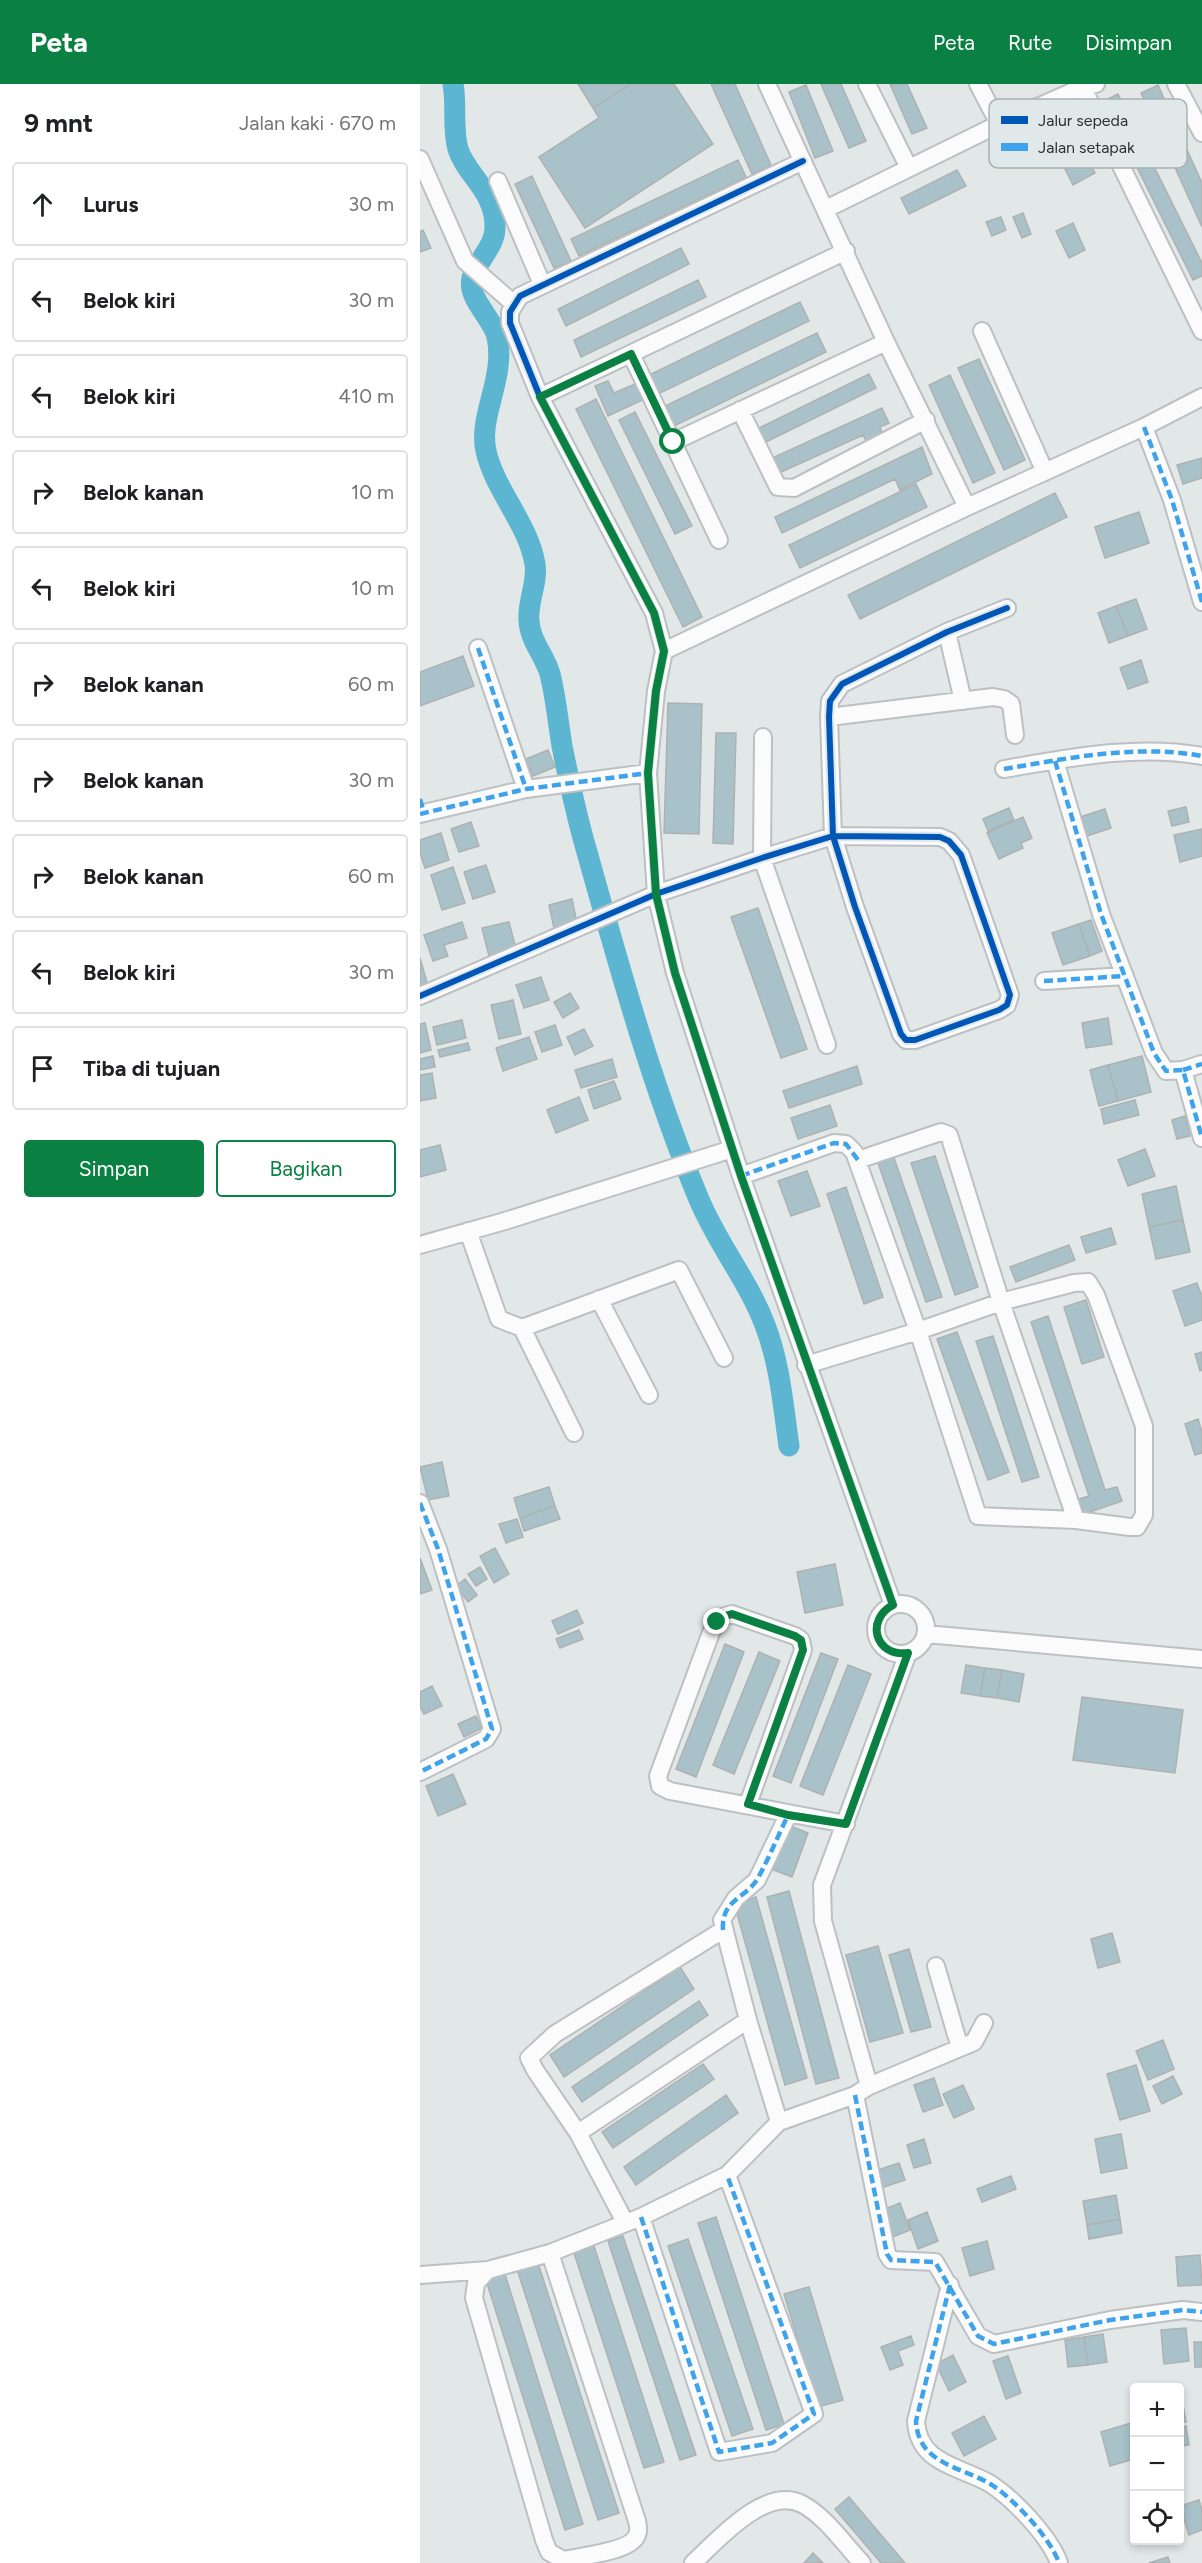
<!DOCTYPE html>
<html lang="id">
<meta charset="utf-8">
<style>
body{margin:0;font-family:Figtree,sans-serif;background:#f6f6f6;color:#202124}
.controls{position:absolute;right:18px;bottom:18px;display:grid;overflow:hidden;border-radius:6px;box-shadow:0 3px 9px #0003}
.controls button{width:54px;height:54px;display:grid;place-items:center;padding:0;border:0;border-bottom:2px solid #e0e0e0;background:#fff;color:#202124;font:30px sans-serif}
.stop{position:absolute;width:18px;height:18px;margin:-14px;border:4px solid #0b8043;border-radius:50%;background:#fff}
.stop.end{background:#0b8043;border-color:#fff;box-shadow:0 2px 6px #0008}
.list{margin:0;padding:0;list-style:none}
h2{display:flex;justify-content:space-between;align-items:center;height:78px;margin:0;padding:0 24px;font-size:26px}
h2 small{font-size:20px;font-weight:400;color:#757577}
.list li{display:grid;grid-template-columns:39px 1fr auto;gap:18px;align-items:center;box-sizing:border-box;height:84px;margin:0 12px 12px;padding:0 12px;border:2px solid #e0e0e0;border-radius:6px}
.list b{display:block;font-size:22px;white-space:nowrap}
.list em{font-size:20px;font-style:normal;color:#757577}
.actions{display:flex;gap:12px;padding:18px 24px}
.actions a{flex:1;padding:14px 0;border:2px solid #0b8043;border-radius:6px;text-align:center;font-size:21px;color:#0b8043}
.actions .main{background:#0b8043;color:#fff}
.icon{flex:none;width:33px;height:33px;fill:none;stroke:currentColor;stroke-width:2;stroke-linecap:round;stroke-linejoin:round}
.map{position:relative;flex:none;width:782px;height:2479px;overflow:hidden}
header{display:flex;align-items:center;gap:36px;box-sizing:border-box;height:84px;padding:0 30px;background:#0b8043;color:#fff}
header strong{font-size:28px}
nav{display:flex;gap:33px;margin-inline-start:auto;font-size:21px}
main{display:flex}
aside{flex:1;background:#fff}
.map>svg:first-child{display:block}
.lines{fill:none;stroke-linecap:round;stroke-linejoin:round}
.canal{stroke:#5cb6d1;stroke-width:21}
.building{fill:#a9c2ca;stroke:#adb1b2;stroke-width:1.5}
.street-casing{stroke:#bdc0c2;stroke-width:20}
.street{stroke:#fbfbfc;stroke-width:16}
.quiet{stroke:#3ea3eb;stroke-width:4.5;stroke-dasharray:9 4.5;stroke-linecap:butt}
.cycleway-casing{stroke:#e0e8ea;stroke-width:10}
.cycleway{stroke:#0057b8;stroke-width:6}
.route{stroke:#0b8043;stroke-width:8}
.key{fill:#e0e8ea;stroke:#aab1b2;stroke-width:1.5}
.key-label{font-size:16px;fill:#2d3031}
</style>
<header>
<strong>Peta</strong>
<nav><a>Peta</a><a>Rute</a><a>Disimpan</a></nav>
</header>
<main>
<aside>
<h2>9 mnt<small>Jalan kaki · 670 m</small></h2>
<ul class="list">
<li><svg class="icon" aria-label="ahead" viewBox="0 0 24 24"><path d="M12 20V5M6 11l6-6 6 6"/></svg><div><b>Lurus</b></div><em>30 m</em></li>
<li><svg class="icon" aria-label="left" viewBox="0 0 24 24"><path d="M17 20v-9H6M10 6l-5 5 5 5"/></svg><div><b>Belok kiri</b></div><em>30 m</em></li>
<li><svg class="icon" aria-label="left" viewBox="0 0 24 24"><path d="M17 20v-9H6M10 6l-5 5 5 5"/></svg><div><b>Belok kiri</b></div><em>410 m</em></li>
<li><svg class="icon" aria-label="right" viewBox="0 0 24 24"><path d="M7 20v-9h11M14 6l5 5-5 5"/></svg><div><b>Belok kanan</b></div><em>10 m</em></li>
<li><svg class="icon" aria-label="left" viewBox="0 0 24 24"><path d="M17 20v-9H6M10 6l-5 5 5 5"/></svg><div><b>Belok kiri</b></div><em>10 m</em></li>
<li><svg class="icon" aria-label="right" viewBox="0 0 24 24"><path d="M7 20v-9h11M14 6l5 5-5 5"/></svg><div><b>Belok kanan</b></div><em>60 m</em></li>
<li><svg class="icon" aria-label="right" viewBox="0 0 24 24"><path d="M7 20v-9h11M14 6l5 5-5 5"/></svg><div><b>Belok kanan</b></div><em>30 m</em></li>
<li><svg class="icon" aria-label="right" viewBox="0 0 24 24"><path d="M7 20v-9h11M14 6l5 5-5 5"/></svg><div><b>Belok kanan</b></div><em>60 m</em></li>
<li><svg class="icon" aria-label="left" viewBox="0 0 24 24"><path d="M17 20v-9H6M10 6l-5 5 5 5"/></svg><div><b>Belok kiri</b></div><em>30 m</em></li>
<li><svg class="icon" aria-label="arrive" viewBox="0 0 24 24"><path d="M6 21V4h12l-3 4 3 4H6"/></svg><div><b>Tiba di tujuan</b></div></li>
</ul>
<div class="actions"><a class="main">Simpan</a><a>Bagikan</a></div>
</aside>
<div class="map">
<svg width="782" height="2479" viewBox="0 0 782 2479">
<rect width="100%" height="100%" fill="#e2e7e8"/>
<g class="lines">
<path class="canal" d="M33,0C37,21 32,44 38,65C46,91 75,107 75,142C76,162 57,176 52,194C47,215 73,234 77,253C86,294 58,332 66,367C75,407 108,439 115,480C118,499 107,518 109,537C110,557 125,572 130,590C136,614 138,638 142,662C148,692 155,724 163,754C197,874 230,998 278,1113C296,1158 328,1196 345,1241C360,1280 363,1321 369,1362"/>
</g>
<path class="building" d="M158,0H211L173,24Z
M211,0H254L293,60L165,144L119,73L179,34L173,24Z
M291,0H315L351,81L332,90Z
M401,0H421L446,57L429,64Z
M470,0H487L507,44L492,50Z
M386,1L413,67L395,74L369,8Z
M738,1L782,99V143L721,9Z
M698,10L782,179V192L773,196L684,17Z
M666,71L675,89L653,101L644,83Z
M318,76L326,93L159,172L151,155Z
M537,86L546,102L489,130L481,114Z
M112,92L151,177L134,184L95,100Z
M603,129L611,150L602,154L593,133Z
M581,133L586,146L572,152L566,138Z
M653,139L665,166L649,174L636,147Z
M3,146L11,164L0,168V148Z
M261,164L269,180L146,242L138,225Z
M278,196L286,213L161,273L154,256Z
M380,218L389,237L236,311L227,292Z
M397,249L406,268L254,342L245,322Z
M559,275L605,376L584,386L538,284Z
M449,290L456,304L344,359L337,345Z
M530,291L575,389L553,399L509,301Z
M188,297L194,309L222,297L229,313L188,332L175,302Z
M176,315L282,533L263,543L156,325Z
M462,324L469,339L460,343L464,354L448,361L443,351L359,389L352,374Z
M215,328L272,442L255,450L199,336Z
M502,363L512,390L480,406L475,395L362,449L355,433Z
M782,374V394L763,400L757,381Z
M496,400L507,423L380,484L369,461Z
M635,409L647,433L440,535L428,511Z
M719,428L729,459L685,474L675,443Z
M716,515L727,545L708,552L696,522Z
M696,522L708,552L689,559L678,529Z
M43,572L54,602L0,622V588Z
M721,576L728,598L708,605L700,584Z
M248,619L282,620L279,750L244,749Z
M296,649H316L313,760L293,759Z
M128,666L135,683L113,692L106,675Z
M766,723L769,738L752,742L748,727Z
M589,724L594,736L568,747L563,735Z
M685,725L691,744L664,753L657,734Z
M603,733L612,754L601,759L603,764L579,775L567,749Z
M51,738L59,762L39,768L31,745Z
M782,745V772L760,778L754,751Z
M21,749L29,776L5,784L0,769V756Z
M66,781L75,808L53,815L44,788Z
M33,783L45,819L22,826L11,791Z
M152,815L157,839L134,844L129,821Z
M338,824L387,965L361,974L311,833Z
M671,836L682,867L670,872L659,840Z
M42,838L47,854L24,861L28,872L13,877L4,851Z
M89,838L96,865L69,872L62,844Z
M659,840L670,872L643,881L632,849Z
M0,874L8,902L0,904Z
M121,893L129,916L104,924L96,901Z
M150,909L159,924L143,934L134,918Z
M93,916L101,950L79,955L71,921Z
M688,934L692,960L666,964L662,939Z
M42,936L46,954L17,961L13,943Z
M5,939L11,966L0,969V940Z
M135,941L142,961L122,968L115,948Z
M164,945L173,962L155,971L147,953Z
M109,953L117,975L83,987L76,964Z
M48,959L50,966L20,973L18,966Z
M13,972L15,983L0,986V975Z
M722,972L731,1008L698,1017L688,981Z
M192,975L197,993L161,1004L155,986Z
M688,981L698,1017L679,1022L670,986Z
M437,982L442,1000L369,1024L363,1007Z
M12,989L16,1014L0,1017V991Z
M194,997L201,1015L174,1025L168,1006Z
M159,1013L168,1036L136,1049L127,1026Z
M715,1016L719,1031L684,1040L681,1025Z
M410,1021L417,1042L378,1055L371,1034Z
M765,1032L770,1052L757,1055L752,1036Z
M20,1061L26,1086L0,1093V1066Z
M725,1065L735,1092L708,1102L698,1076Z
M473,1071L522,1213L506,1218L457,1076Z
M515,1072L558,1203L535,1211L491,1079Z
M387,1087L400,1122L371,1132L358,1097Z
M756,1102L763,1136L729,1143L722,1110Z
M426,1103L463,1213L444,1220L407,1110Z
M763,1136L770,1168L736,1175L729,1143Z
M691,1144L696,1160L666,1169L661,1153Z
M649,1161L655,1176L596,1198L590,1183Z
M777,1199L782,1212V1236L765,1242L753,1207Z
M666,1216L684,1273L662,1280L644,1223Z
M628,1232L685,1406L697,1403L702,1417L664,1430L659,1415L669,1412L611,1238Z
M537,1248L589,1388L568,1396L517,1255Z
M573,1252L619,1393L602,1398L556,1257Z
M782,1268V1286L780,1287L775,1270Z
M778,1335L782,1348V1369L775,1371L765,1340Z
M22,1378L29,1412L8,1416L0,1383Z
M129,1403L135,1422L100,1434L94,1414Z
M135,1422L140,1435L104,1447L100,1434Z
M97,1435L103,1453L86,1459L79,1440Z
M75,1464L89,1490L74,1499L60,1472Z
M0,1474L12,1506L0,1510Z
M415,1480L423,1521L385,1529L377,1488Z
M60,1483L67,1495L56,1502L48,1490Z
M45,1495L57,1511L48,1518L36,1502Z
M157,1526L163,1539L138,1550L132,1537Z
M159,1546L163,1555L140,1564L136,1555Z
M305,1560L324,1568L276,1693L256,1685Z
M339,1568L360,1577L314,1690L293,1681Z
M401,1569L418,1575L371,1699L353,1692Z
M428,1581L451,1590L403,1711L380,1702Z
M546,1581L565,1584L560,1612L541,1609Z
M565,1584L582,1586L577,1614L560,1612Z
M582,1586L604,1590L599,1618L577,1614Z
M12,1602L22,1622L4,1630L0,1623V1608Z
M662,1613L763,1626L755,1689L653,1676Z
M56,1632L62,1644L44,1653L38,1640Z
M33,1690L46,1720L18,1732L6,1702Z
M368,1741L388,1749L372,1793L351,1785Z
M369,1807L419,1994L396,2000L347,1813Z
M336,1813L387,1994L365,2001L314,1819Z
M692,1849L700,1878L678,1884L671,1855Z
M458,1862L483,1949L450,1958L426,1871Z
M489,1865L511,1943L491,1948L469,1871Z
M260,1883L274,1905L144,1993L130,1971Z
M279,1917L288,1931L162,2018L152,2003Z
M743,1956L754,1985L728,1996L716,1967Z
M283,1980L294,1995L193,2064L182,2048Z
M716,1981L730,2027L700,2036L687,1990Z
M753,1992L762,2010L742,2020L733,2002Z
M514,1994L523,2021L503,2028L494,2001Z
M543,2001L554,2025L534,2034L523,2010Z
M306,2011L318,2029L216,2101L204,2083Z
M701,2050L707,2084L681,2089L675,2055Z
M504,2055L511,2079L494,2084L487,2061Z
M479,2079L485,2096L458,2105L452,2088Z
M591,2092L596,2105L562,2118L557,2105Z
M696,2111L700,2135L667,2141L663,2117Z
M480,2119L490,2146L470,2154L460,2127Z
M507,2128L518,2157L498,2165L488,2136Z
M296,2133L364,2340L346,2346L278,2139Z
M700,2135L702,2149L669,2155L667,2141Z
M203,2152L276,2371L260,2376L188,2157Z
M268,2155L333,2345L312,2352L248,2162Z
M567,2157L574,2185L550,2192L542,2164Z
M173,2159L244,2378L224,2384L153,2166Z
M780,2171L782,2201L758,2202L756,2173Z
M117,2176L199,2429L178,2436L96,2182Z
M84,2187L163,2440L145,2446L65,2193Z
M389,2203L423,2316L398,2323L364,2210Z
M766,2244L769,2277L744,2280L741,2246Z
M683,2250L687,2278L668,2281L664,2253Z
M491,2252L494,2261L478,2267L483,2281L470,2286L461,2263Z
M664,2253L668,2281L648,2283L645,2256Z
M774,2258H782V2283H775Z
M533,2271L546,2298L529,2307L516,2280Z
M588,2272L601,2309L586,2315L573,2277Z
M760,2315H762L766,2338L760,2339Z
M564,2332L576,2355L544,2372L532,2349Z
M711,2339L714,2352V2375L690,2382L681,2348Z
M766,2342L769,2361L760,2362V2344Z
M429,2413L485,2479H461L415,2425Z
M779,2416L782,2426V2446L769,2451L760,2422Z
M393,2469L403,2479H384Z
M748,2473L750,2479H729Z"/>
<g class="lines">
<g class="street-casing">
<path id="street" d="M347,0L466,258L547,423
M447,0L489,84
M558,0L579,40
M661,0L782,247
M756,0L782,49
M0,75L45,177L94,220
M383,77L100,212L90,228V239L120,313L234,529L244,567L236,607L228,689L236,810L255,889L321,1092L473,1521
M78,97L122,200
M406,125L579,40L663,3L676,0
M562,247L625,388
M211,270L299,456
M120,313L426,167
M320,326L358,403L374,404L506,336
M724,343L752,416L782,518
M253,358L466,258
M527,548L543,617
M58,564L106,705
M244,567L547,423L724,343L782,313
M409,633L573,613L584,615L591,620L595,651
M343,653L342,774L407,961
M635,677L681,830L734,969L746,987L763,986L782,1054
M584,685C649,674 717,660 782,672
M0,730L106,705L228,689
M624,897L705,892
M0,912L236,810L342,774L413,752L520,753L529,757L541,771L590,911L587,921L579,926L495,956H486L481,950L435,823L413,752L409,633L410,617L422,600L527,548L587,524
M763,986L782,980
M438,1076L521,1048L529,1051L581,1218L656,1436
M321,1092L414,1059L426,1060L434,1068L498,1247L558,1432L656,1436L710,1443H717L724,1431V1342L676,1211L668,1198L654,1199L581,1218L498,1247L386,1281
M48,1147L79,1235L102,1244L154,1349
M0,1161L85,1137L312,1065
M179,1215L229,1311
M102,1244L259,1186L304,1274
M0,1419L18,1465L72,1645L66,1655L0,1688
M456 1545a25 25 0 1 1 50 0a25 25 0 1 1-50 0Z
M506,1550L782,1575
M328,1720L383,1566L381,1556L375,1552L312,1530L302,1533L292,1546L238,1692L240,1702L250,1707L426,1740
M516,1882L540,1964
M449,2002L403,1837L402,1801L488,1569
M435,2011L467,2170L471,2176L515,2178L558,2252L574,2260L690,2236L763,2226L782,2228
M359,2038L328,1936L302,1836L316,1814L337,1796L368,1731
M158,2049L115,1986L109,1974L135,1950L303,1846
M221,2133L299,2368L352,2359L394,2330L307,2091
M205,2138L158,2049L328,1936
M130,2169L217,2437C218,2441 219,2447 217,2451C211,2468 160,2472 143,2476L129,2468L124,2456L54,2214L56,2199L68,2186L130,2169L221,2133L307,2091L359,2038L435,2011L449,2002L554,1958L564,1939
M0,2191L68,2186
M530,2201L496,2337C498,2379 538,2382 569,2399C593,2414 630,2453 639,2479
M273,2479C297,2457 345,2401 382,2420C405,2432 424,2460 442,2479"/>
</g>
<use href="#street" class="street"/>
<path class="quiet" d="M724,343L752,416L782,518
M58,564L106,705
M635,677L681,830L734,969L746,987L763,986L782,1054
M584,685C649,674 717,660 782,672
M0,715L4,729
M0,730L106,705L228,689
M624,897L705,892
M763,986L782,980
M321,1092L414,1059L426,1060L438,1076
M0,1419L18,1465L72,1645L66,1655L0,1688
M303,1846C301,1815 326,1815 338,1794C349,1774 358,1752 368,1731
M435,2011L467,2170L471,2176L515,2178L558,2252L574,2260L690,2236L763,2226L782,2228
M221,2133L299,2368L352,2359L394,2330L307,2091
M530,2201L496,2337C498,2379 538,2382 569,2399C593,2414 630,2453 639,2479"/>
<g class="cycleway-casing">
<path id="cycleway" d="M383,77L100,212L90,228V239L120,313L234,529L244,567L236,607L228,689L236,810L255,889L321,1092L473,1521
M0,912L236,810L342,774L413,752L520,753L529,757L541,771L590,911L587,921L579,926L495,956H486L481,950L435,823L413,752L409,633L410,617L422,600L527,548L587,524"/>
</g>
<use href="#cycleway" class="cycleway"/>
</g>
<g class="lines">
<path class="route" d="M253,358L211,270L120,313L234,529L244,567L236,607L228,689L236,810L255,889L321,1092L473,1521C445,1536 455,1573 488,1569L426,1740L368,1731L328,1720L383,1566L381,1556L375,1552L312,1530L302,1533L297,1538"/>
</g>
<rect x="569" y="15" width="198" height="69" rx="9" class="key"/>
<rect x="581" y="32" width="27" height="8" fill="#0057b8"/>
<rect x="581" y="59" width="27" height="8" fill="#3ea3eb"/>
<g class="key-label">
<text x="618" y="42">Jalur sepeda</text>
<text x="618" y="69">Jalan setapak</text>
</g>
</svg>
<div class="controls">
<button>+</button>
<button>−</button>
<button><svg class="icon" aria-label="locate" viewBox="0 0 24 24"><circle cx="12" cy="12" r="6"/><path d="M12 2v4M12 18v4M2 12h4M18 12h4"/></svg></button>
</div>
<div class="stop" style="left:253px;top:358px"></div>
<div class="stop end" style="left:297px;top:1538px"></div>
</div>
</main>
